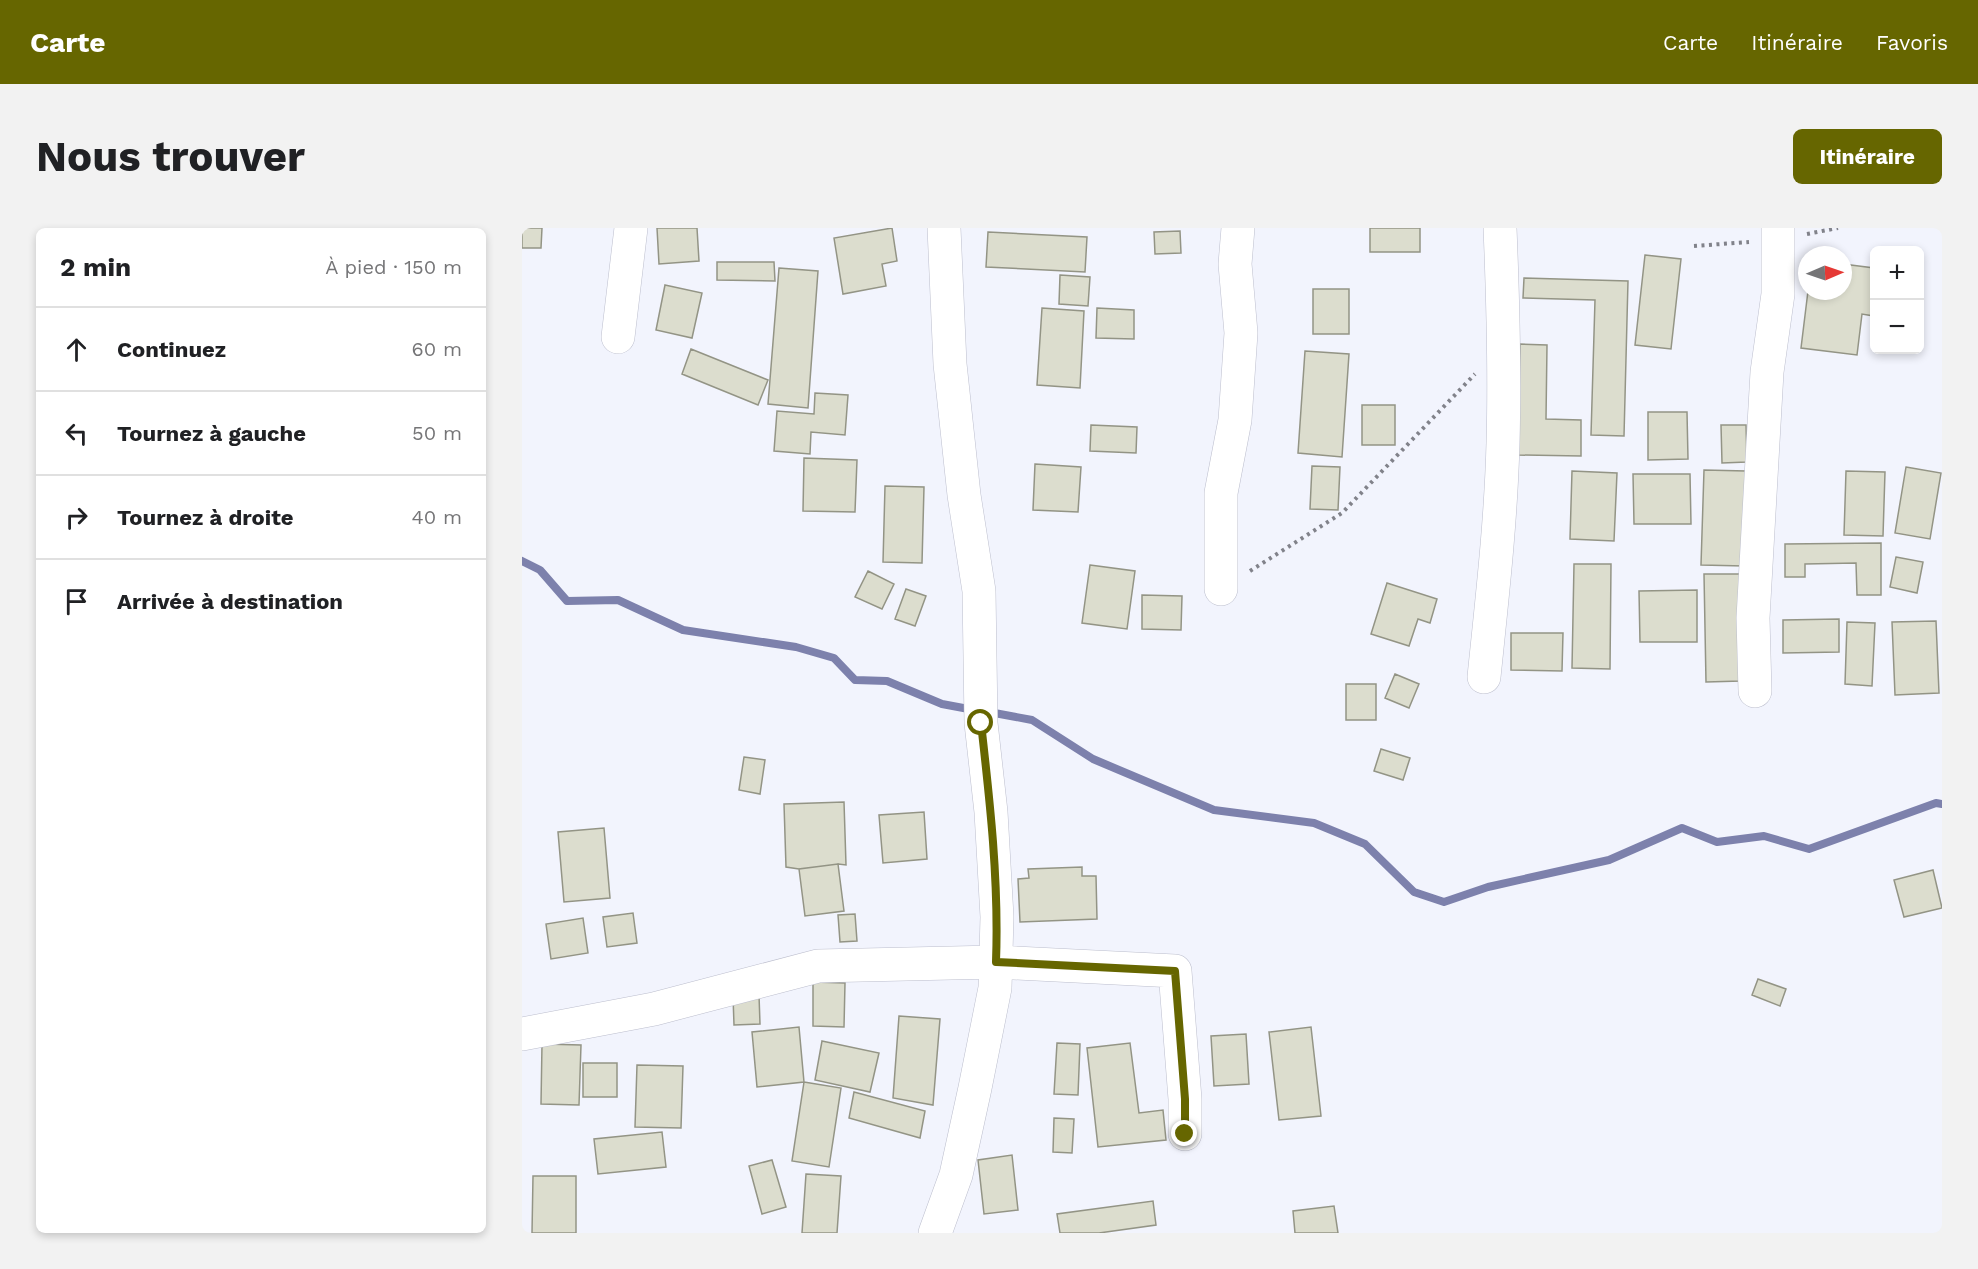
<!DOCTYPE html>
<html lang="fr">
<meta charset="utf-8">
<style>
body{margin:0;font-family:"Work Sans",sans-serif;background:#f2f2f2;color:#202124}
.controls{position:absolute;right:18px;top:18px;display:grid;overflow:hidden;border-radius:9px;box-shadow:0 3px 9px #0003}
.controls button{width:54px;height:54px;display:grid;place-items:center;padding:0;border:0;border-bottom:2px solid #e0e0e0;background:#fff;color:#202124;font:30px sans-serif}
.compass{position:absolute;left:1276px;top:18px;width:54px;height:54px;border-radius:50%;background:#fff;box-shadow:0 3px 9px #0003;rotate:88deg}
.stop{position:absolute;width:18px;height:18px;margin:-14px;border:4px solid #660;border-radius:50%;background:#fff}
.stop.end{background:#660;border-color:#fff;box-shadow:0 2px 6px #0008}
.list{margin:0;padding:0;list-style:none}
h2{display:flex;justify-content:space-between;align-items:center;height:78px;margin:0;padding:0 24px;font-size:26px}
h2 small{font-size:20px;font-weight:400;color:#757577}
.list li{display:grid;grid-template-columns:39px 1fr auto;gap:18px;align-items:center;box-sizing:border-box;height:84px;padding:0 24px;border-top:2px solid #e0e0e0}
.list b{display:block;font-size:22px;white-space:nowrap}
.list em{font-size:20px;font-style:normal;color:#757577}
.icon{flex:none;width:33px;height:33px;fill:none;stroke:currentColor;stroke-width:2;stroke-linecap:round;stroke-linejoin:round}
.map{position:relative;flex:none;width:1420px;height:1005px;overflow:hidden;border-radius:9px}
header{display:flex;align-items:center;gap:36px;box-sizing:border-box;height:84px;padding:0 30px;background:#660;color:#fff}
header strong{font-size:28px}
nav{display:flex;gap:33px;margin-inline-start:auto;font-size:21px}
.intro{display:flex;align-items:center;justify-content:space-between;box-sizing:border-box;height:144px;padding:0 36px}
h1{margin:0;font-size:42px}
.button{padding:15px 27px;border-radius:9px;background:#660;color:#fff;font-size:21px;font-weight:700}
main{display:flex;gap:36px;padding:0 36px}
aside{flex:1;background:#fff;border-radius:9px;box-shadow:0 3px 9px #0003}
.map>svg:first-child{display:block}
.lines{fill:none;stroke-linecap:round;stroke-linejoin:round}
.stream{stroke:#7d81ac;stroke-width:8}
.building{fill:#dcddce;stroke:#939485;stroke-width:1.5}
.minor-casing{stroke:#bcbecd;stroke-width:34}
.path{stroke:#81828a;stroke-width:4;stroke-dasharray:3 4.5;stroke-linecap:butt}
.minor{stroke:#fff;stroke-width:33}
.route{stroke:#660;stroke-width:8}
</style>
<header>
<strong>Carte</strong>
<nav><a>Carte</a><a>Itinéraire</a><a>Favoris</a></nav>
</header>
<div class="intro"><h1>Nous trouver</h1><a class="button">Itinéraire</a></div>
<main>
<aside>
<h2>2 min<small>À pied · 150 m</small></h2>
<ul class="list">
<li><svg class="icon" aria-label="ahead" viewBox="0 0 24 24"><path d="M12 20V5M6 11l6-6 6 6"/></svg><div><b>Continuez</b></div><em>60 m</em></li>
<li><svg class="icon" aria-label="left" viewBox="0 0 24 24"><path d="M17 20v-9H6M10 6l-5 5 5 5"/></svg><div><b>Tournez à gauche</b></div><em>50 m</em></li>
<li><svg class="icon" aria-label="right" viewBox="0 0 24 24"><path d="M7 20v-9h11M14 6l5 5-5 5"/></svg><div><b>Tournez à droite</b></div><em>40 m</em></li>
<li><svg class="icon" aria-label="arrive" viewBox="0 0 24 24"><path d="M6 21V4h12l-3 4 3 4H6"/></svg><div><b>Arrivée à destination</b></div></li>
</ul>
</aside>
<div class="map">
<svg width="1420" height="1005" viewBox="0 0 1420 1005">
<rect width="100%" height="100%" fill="#f2f4fd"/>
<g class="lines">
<path class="stream" d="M0,333L18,342L45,373L96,372L161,402L274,419L312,430L333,452L365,453L420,476L452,482
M467,484L510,492L571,531L692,582L792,595L843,616L892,664L922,674L966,659L1087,632L1160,600L1195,614L1242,608L1287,621L1414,575L1420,576"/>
</g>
<path class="building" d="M0,0H20L19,20H0Z
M135,0H175L177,33L137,36Z
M370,0L375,33L360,36L364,58L321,66L312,10Z
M848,0H898V24H848Z
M658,3L659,25L633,26L632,4Z
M466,4L565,9L563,44L464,39Z
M1123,27L1159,31L1149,121L1113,117Z
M195,34H252L253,53L195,52Z
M1321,36L1352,40V88L1340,86L1335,127L1279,120L1286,63H1321Z
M257,40L296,43L286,180L246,176Z
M538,47L568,49L566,78L537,76Z
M1002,50L1106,53L1102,208L1069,207L1073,72L1001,70Z
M143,57L180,65L170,110L134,102Z
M791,61H827V106H791Z
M520,80L562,83L558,160L515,157Z
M575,80L612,82V111L574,110Z
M998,116L1025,117L1024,191L1059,192V228L996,227Z
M169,121L246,152L236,177L160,146Z
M783,123L827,126L820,229L776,225Z
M293,165L326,167L323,207L289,204L288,226L252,223L255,183L292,186Z
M840,177H873V217H840Z
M1126,184H1165L1166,231L1126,232Z
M569,197L615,199L614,225L568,223Z
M1199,197H1224L1225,234L1200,235Z
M282,230L335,232L333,284L281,283Z
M513,236L559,239L556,284L511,282Z
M790,238L818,239L816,282L788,281Z
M1384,239L1419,245L1408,311L1373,305Z
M1182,242L1224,243L1222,338L1179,337Z
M1050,243L1095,245L1092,313L1048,311Z
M1324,243L1363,244L1361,308L1322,307Z
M1111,246H1168L1169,296H1112Z
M363,258L402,259L400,335L361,334Z
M1359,315V367H1335L1334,335L1283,336V349H1263V316Z
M1374,329L1401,334L1395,365L1368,359Z
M1052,336H1089L1088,441L1050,440Z
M568,337L613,343L605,401L560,395Z
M346,343L372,356L360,381L333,369Z
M1182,346H1218L1219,453L1184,454Z
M865,355L915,371L908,395L896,391L887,418L849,406Z
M384,361L404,368L393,398L373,391Z
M1175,362V414H1118L1117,363Z
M620,367L660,368L659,402L620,401Z
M1317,391V424L1261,425V392Z
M1414,393L1417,465L1373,467L1370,394Z
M1325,394L1353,395L1350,458L1323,456Z
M989,405H1041L1040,443L989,442Z
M873,446L897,456L887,480L863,470Z
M824,456H854V492H824Z
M859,521L888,530L881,552L852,543Z
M222,529L243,532L238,566L217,562Z
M322,574L324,637L316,636L277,641L264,639L262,576Z
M402,584L405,631L361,635L357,587Z
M82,600L88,670L42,674L36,604Z
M316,636L322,683L283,688L277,641Z
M560,639V648H574L575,691L498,694L496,651L507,650L506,641Z
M1411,642L1420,680L1382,689L1372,652Z
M111,685L115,715L85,719L81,689Z
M333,686L335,713L318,714L316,687Z
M61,690L66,725L29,731L24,696Z
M1236,751L1264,761L1258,778L1230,767Z
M291,754L323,755L322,799L291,798Z
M237,767L238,796L212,797L211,768Z
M377,788L418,791L411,877L371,870Z
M277,799L282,854L235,859L230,804Z
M789,799L799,888L757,892L747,804Z
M724,806L727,856L692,858L689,808Z
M300,813L357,825L348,864L293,852Z
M535,815L558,816L556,867L532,866Z
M608,815L617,885L641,882L644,912L576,919L565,820Z
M20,816L59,817L57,877L19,876Z
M61,835H95V869H61Z
M115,837L161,838L159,900L113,899Z
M282,854L319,860L307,939L270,933Z
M332,864L403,883L398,910L327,890Z
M532,890L552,891L550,925L531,924Z
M140,904L144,939L76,946L72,911Z
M490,927L496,982L462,986L456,932Z
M250,932L264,979L240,986L227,938Z
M284,946L319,948L315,1005H280Z
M11,948H54V1005H10Z
M631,973L634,997L577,1005H538L535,986Z
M812,978L816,1005H773L771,983Z"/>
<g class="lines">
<g class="minor-casing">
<path id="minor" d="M96,109L109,0
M699,361V265L713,192L719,105L713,36L716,0
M962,449C970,371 979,293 981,215C983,143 981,72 978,0
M1233,463L1231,390L1245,144L1256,66V0
M0,806L132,781L296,738L474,734L653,743L663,871V906
M413,1005L434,947L453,860L473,760L475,689L469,584L459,495L457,363L442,267L428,136L422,0"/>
</g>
<path class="path" d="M1285,6L1316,0
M1172,18L1227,14
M728,343L820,285L953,146"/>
<use href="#minor" class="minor"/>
</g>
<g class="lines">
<path class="route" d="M459,495C468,574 477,654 474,734L653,743L663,871V906"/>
</g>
</svg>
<div class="controls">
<button>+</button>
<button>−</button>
</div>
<svg class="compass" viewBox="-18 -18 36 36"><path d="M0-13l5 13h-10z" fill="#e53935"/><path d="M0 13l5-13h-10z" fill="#757577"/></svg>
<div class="stop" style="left:459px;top:495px"></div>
<div class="stop end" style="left:663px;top:906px"></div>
</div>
</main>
